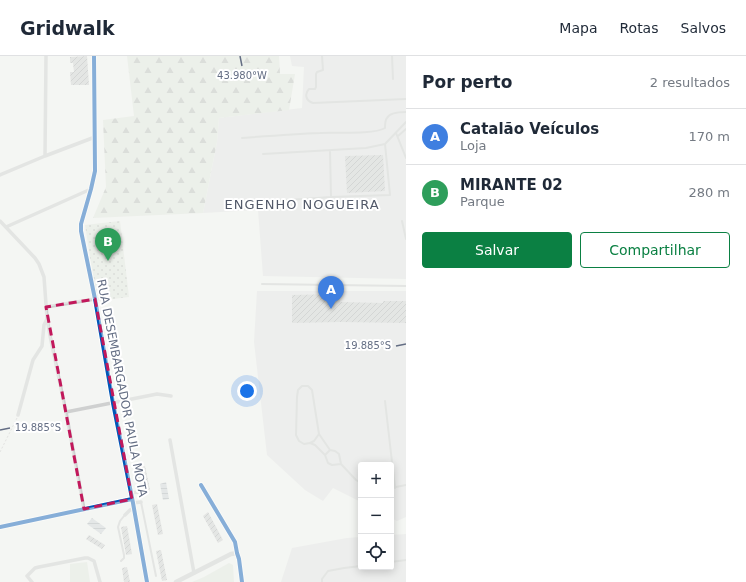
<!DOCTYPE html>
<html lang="pt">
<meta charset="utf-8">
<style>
body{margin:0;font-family:"DejaVu Sans",sans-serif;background:#f2f2f3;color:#1f2937}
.controls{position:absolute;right:12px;bottom:12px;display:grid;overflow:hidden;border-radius:4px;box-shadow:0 2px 10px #0003}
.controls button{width:36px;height:36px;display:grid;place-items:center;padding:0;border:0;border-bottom:1px solid #e0e1e3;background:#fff;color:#1f2937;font:20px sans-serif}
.you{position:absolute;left:247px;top:335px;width:14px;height:14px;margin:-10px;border:3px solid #fff;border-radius:50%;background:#1a73e8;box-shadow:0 0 0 6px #1a73e833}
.badge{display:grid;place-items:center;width:26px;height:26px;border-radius:50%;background:#0b8043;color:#fff;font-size:13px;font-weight:700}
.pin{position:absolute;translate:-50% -33px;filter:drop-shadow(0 1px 2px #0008)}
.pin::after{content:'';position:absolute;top:21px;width:14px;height:12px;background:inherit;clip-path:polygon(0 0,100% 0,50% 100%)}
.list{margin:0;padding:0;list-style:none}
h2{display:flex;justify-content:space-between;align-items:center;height:52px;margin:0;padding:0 16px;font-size:17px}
h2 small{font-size:13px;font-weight:400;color:#747a83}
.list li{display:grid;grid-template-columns:26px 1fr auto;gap:12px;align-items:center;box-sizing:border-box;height:56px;padding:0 16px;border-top:1px solid #e0e1e3}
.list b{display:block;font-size:15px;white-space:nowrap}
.list p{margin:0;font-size:13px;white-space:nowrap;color:#747a83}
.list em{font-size:13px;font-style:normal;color:#747a83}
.actions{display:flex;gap:8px;padding:12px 16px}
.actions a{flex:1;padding:9px 0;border:1px solid #0b8043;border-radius:4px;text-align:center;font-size:14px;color:#0b8043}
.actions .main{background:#0b8043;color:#fff}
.icon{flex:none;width:22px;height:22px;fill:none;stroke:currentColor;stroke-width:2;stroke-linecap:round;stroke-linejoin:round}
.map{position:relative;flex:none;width:406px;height:526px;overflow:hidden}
header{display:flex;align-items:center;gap:24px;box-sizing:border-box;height:56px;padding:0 20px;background:#fff;border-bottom:1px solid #e0e1e3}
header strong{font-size:19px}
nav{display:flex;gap:22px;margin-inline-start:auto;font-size:14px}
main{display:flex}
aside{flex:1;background:#fff}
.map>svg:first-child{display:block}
.built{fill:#e4e5e6}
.green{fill:#e3e8e1}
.forest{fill:url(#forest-firs)}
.park{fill:url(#park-dots)}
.water{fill:url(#water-rules)}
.building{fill:url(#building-hatch)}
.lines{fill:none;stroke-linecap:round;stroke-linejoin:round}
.path{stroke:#cbcccd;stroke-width:1;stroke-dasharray:2 2;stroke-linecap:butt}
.service{stroke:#cfd0d0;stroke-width:2}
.minor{stroke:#cfd0d0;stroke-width:3.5}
.tertiary{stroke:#cfd0d0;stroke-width:4.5}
.cycleway-casing{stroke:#fff;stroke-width:6}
.cycleway{stroke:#0057b8;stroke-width:4}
.marked{fill:none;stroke:#c2185b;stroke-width:3;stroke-dasharray:8 5;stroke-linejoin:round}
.ticks{fill:none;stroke:#646e84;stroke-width:1.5}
.labels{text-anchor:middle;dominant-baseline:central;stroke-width:4;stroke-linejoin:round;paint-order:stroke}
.street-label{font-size:12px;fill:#646e84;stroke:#fff}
.neighbourhood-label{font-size:13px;letter-spacing:1px;fill:#525969;stroke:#fff}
.ticks-label{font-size:10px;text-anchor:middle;fill:#646e84;stroke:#fff;stroke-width:4;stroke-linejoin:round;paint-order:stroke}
</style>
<header>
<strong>Gridwalk</strong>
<nav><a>Mapa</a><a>Rotas</a><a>Salvos</a></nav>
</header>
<main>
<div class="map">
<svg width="406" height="526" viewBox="0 0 406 526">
<defs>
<pattern id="forest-firs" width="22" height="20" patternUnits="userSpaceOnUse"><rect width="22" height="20" fill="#e3e8e1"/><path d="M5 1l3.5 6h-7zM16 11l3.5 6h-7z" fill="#bcc0bc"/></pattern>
<pattern id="park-dots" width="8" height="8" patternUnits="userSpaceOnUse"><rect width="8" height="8" fill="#e3e8e1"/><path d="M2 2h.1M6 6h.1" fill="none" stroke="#bcc0bc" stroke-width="1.8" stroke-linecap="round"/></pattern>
<pattern id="water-rules" width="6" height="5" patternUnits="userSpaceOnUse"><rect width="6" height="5" fill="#d0d6da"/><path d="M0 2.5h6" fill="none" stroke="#acb2b6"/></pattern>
<pattern id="building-hatch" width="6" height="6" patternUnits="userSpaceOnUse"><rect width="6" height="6" fill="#d1d2d3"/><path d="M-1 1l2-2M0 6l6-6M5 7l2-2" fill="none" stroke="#adafb1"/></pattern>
</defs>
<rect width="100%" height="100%" fill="#f4f5f3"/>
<path class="built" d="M290,0H406V223L263,220L258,154L203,157L217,86L219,62L302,52L304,11L292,10Z
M257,235H406V461L397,465L391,462V409H361V446L333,432L323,445L305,434L267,399L254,286Z
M406,478V526H281L292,492L347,482L361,481V511H391V479Z"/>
<path class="green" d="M87,506L90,526H70V508Z
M229,507L233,509L234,526H192L204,521Z"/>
<path class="forest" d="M127,0H279L280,18H295L289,54L219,62L217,86L203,157L93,162L106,131L103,64L134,60Z"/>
<path class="park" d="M120,165L129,241L97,245L85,169Z"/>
<path class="water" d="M166,426L169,443L163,444L160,428Z
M92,462L106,472L101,478L87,468Z"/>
<path class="building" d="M87,0L89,29H71L70,16H74L73,7H70V1Z
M383,99L385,135L347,137L345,100Z
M339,238L340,246L383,247V245H406V267L340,266L292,267V239Z
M145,410L150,434L145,435L140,411Z
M157,448L163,478L158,479L152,449Z
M208,456L223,484L218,487L203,460Z
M127,470L132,498L126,499L121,471Z
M89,479L105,489L102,493L86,483Z
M161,494L167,524L162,525L156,495Z
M127,511L130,526H124L122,512Z"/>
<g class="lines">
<path class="path" d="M0,396L17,362"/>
<path class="service" d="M322,0L323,14L317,16L316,18V31L315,33H309C304,38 306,45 313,47L406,43
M392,0L393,23
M396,77L406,102
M398,80L406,73
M242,82C268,80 294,78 320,77C335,76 373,79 385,72C385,69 385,64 387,62C390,56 401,56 406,56
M330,95L331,141
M263,98L366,92L385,88L406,66
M274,145L331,141L390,139L385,88
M402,165L406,183
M262,228L406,230
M385,345L395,432
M310,387L314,385L319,378
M325,399L330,394
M341,408L332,409L328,407L325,399L315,389L310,387L304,388L299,385L296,379L297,341L298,334L302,330H308L312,334L319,378L330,394L335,395L339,398L341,408L356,424L361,427
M136,410L141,431L140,434
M391,432L406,429
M141,446L156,520
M121,505L124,502V499L118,471L120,465L124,460
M391,506L406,504
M322,526V523L328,515L344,512L361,510"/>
<path class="minor" d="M45,100L46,0
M0,119L45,100L95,81
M0,165L35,202L39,208L44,221L47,262L50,280L66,356L84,453
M6,171L91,133
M46,251L95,243
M66,356L147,340L157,338L171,340
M18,359L33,304L42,290L44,269L47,263
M170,384L194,517
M201,429L232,480L236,490L237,497
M131,437L138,436L140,434
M133,447L141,446
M125,459L130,454L134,453
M0,471L132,443
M27,520L35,512L39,511L85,502H88L94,505L100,526
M27,520L32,526"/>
<path class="tertiary" d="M94,0L95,115L91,133L81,168V175L95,243L113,347L133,447L147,526
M176,526L231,498L237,497L239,503L242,526"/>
<g class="cycleway-casing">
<path id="cycleway" d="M94,0L95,115L91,133L81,168V175L95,243L113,347L133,447L147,526
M201,429L235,486L237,497L239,503L242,526
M0,471L132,443"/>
</g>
<use href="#cycleway" class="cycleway"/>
</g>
<path d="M0 0H406V526H0ZM95,243L132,443L84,453L46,251Z" fill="#f4f5f3" fill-opacity=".55" fill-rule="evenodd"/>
<path class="marked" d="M95,243L132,443L84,453L46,251Z"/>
<path class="ticks" d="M240,0L242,10M396,290L406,288M0,374L10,372"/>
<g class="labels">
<g class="street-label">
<text transform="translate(122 332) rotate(79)">RUA DESEMBARGADOR PAULA MOTA</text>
</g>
<g class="neighbourhood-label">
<text x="302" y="148">ENGENHO NOGUEIRA</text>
</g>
</g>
<g class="ticks-label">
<text x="242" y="23">43.980°W</text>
<text x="368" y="293">19.885°S</text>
<text x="38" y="375">19.885°S</text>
</g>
</svg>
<div class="controls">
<button>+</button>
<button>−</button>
<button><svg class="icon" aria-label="locate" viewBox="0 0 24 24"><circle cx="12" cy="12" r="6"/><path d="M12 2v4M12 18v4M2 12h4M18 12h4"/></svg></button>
</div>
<div class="you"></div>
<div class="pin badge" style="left:331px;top:253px;background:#3f7fe0">A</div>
<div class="pin badge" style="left:108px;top:205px;background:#2e9e5b">B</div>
</div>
<aside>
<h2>Por perto<small>2 resultados</small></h2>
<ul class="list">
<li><span class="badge" style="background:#3f7fe0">A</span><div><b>Catalão Veículos</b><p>Loja</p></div><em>170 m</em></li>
<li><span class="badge" style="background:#2e9e5b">B</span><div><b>MIRANTE 02</b><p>Parque</p></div><em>280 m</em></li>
</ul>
<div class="actions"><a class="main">Salvar</a><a>Compartilhar</a></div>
</aside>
</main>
